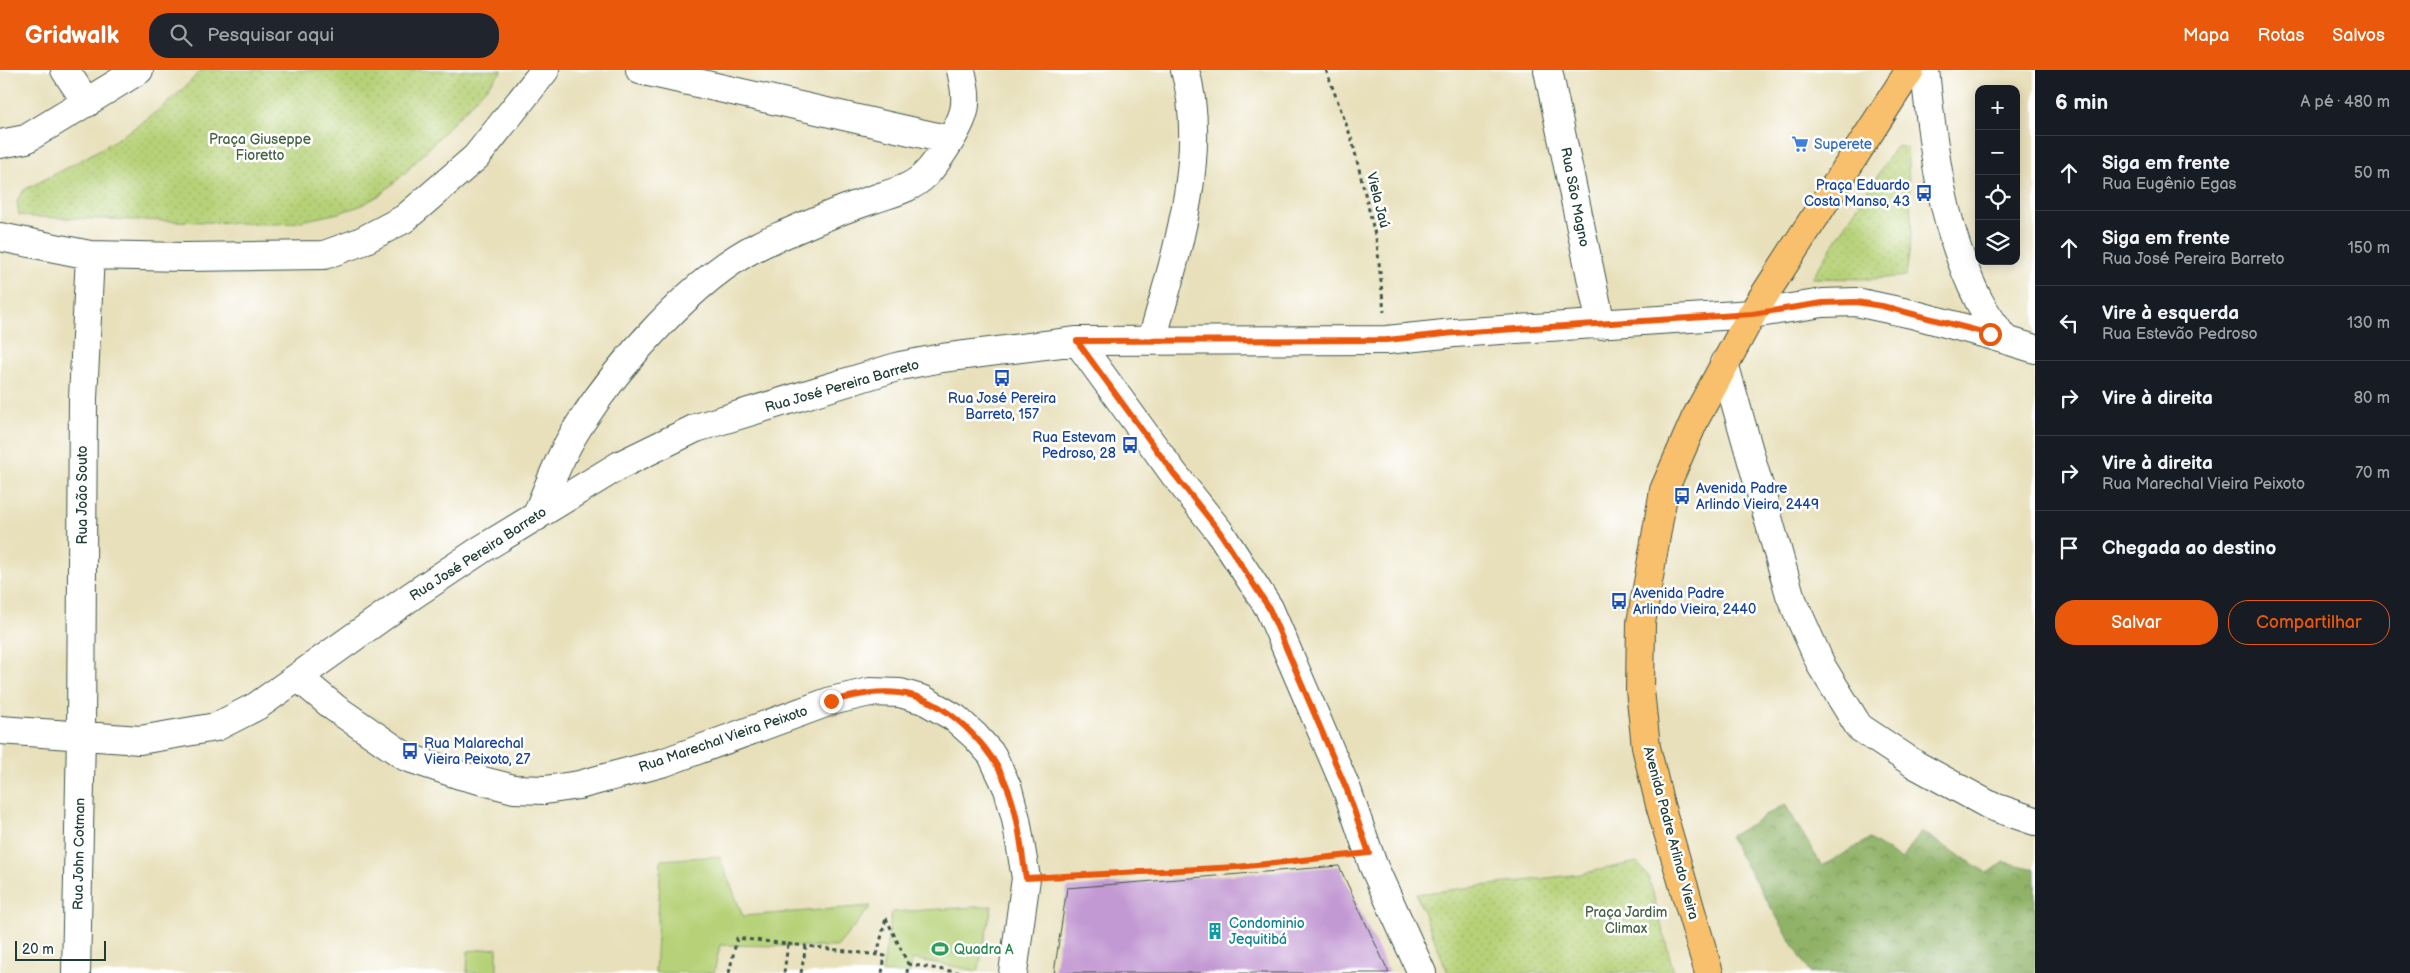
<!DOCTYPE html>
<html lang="pt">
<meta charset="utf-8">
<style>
body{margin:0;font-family:"Balsamiq Sans",sans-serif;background:#20242c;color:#f1f3f6}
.controls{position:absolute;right:15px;top:15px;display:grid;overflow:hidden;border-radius:10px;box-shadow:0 2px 12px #0003}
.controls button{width:45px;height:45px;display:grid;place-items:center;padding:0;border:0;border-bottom:1px solid #363941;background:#171b24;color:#f1f3f6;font:25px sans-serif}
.scale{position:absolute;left:15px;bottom:12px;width:91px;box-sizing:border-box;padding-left:5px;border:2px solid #1f3d34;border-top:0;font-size:14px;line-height:18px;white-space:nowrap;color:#1f3d34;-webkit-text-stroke:4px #fff;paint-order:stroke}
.stop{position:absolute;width:15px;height:15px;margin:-11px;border:4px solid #ea580c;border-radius:50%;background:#fff}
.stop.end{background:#ea580c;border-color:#fff;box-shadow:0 1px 5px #0008}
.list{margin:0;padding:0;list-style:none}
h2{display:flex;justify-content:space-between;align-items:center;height:65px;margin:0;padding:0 20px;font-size:21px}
h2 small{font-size:16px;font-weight:400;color:#9ea1a6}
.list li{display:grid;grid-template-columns:32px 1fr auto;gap:15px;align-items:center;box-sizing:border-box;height:75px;padding:0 20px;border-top:1px solid #363941}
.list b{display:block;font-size:19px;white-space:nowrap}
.list p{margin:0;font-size:16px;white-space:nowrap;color:#9ea1a6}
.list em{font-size:16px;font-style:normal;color:#9ea1a6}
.actions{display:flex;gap:10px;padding:15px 20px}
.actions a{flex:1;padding:11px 0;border:1px solid #ea580c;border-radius:20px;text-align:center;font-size:18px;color:#ea580c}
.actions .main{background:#ea580c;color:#fff}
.icon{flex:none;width:28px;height:28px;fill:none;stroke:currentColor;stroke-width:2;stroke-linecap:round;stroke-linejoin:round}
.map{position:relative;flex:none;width:2035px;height:903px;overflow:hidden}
header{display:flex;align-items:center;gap:30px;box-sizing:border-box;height:70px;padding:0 25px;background:#ea580c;color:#fff}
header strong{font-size:24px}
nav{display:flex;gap:28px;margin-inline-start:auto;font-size:18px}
.search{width:350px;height:45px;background:#20242c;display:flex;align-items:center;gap:12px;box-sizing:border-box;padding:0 18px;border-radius:20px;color:#9ea1a6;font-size:19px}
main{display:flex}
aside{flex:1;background:#171b24}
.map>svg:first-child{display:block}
.grass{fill:url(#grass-dots);stroke:#6a8756}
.forest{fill:url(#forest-crowns);stroke:#58784e}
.garden{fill:#b6d177;stroke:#6a8756}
.building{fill:#c299d3}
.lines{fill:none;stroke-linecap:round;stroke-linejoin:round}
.minor-casing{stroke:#3d5548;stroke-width:30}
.major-casing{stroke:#3d5548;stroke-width:30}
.path{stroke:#3d5548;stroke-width:3;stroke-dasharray:4 4;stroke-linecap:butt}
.minor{stroke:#fff;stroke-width:28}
.major{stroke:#f8bf6c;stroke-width:28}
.route{stroke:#ea580c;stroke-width:6}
.labels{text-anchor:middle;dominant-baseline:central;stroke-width:5;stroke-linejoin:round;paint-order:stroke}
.park-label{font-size:14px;fill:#456245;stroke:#fff}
.shop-label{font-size:14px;fill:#366cbe;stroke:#fff;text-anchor:start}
.transit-label{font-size:14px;fill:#164399;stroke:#fff;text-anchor:start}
.street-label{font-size:14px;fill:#1f3d34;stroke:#fff}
.culture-label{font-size:14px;fill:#0d838f;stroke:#fff;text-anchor:start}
.leisure-label{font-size:14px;fill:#27864d;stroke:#fff;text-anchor:start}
</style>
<header>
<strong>Gridwalk</strong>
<div class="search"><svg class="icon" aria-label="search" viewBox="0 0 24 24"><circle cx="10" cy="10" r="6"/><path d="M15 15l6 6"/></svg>Pesquisar aqui</div>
<nav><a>Mapa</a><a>Rotas</a><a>Salvos</a></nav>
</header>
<main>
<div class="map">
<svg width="2035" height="903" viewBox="0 0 2035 903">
<defs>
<pattern id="grass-dots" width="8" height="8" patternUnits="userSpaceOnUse" patternTransform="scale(1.25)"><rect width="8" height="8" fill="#b6d177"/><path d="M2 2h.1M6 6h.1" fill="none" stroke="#9cb468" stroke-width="1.8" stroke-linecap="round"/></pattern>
<pattern id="forest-crowns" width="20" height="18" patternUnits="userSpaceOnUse" patternTransform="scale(1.25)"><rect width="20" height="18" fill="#90b368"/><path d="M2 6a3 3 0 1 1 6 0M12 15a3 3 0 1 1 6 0" fill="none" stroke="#759356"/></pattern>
</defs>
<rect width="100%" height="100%" fill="#fff"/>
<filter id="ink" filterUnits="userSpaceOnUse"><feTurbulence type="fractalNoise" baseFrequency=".02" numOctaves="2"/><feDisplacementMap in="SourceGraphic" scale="10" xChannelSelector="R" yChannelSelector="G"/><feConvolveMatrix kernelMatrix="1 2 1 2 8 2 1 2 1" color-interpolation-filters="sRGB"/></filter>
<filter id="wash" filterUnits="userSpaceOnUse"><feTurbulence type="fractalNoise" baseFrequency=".0096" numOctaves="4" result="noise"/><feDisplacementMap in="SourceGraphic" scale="20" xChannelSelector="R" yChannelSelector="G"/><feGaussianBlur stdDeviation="1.12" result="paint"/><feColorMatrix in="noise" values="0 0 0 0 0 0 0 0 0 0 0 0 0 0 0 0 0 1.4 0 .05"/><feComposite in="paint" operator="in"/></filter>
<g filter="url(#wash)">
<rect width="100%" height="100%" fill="#e8e0bb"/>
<path class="grass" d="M201,0H503L404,104L380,125L360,136L339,143L292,153L274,154L31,147L19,145L17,130L24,120C73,95 133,64 174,27C184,19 192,9 201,0Z
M1896,76L1907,78L1912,162L1906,206L1872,209L1812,208Z
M1637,792L1649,808L1674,903H1448L1416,824L1580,804Z"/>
<path class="forest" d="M1785,734L1822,796L1869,769L1902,790L1921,761L1987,803L2005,792L2035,799V903H1810L1729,767Z"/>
<path class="garden" d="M719,786L743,846L871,836L837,877L720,875L714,903H655L661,790Z
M992,836L978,901L913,889L910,903H882L892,842Z
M497,878V903H467L468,881Z"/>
<g id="blocks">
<path class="building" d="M1339,796L1389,903H1054L1067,818Z"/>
</g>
</g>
<g filter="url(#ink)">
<use href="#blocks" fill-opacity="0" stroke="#3d5548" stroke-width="1"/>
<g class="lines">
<g class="minor-casing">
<path id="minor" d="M65,0L87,33
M640,0L950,70
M1548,0L1601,255
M1925,0C1933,80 1942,158 1979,231C1986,244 1996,257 2004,269
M0,74L26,69L139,0
M0,167L90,185L184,187L324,185L360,172L404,149L476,87L545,0
M1152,270C1175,188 1209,84 1185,0
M1077,271L1174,404L1219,461L1269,538L1347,720L1373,795L1422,903
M1724,293L1790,525L1822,597L1859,657L1916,695L1991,736L2035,751
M536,447C549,415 561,383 580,354C618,295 695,207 758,176C769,170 781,166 792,161C819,149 846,138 874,129C891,123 911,119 925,105C937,93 960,58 964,41C967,27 964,14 961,0
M299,608L335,638L406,687L460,705L514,719L545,720L579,715L665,692L831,631L870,622L900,623L924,630L955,648L975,666L992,685L1008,719L1016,749L1026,808L1013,903
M0,660L140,670L216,657L257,636L413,525L482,479L620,395L696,358L900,296L942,288L1077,271L1387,270L1454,263L1752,244L1823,233L1856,232L1912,244L1990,265L2035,279
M76,903L81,665L83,328L90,185"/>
</g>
<g class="major-casing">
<path id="major" d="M1709,903L1660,735L1646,677L1640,620L1641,553L1664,420L1695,349L1752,244L1910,0"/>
</g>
<path class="path" d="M1326,0L1352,70L1377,173L1384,242
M1056,807L1237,797L1338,786
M886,848L908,894L907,903
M788,874L806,876
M877,885L886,848
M908,894L962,903
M729,903L737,868L788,874L784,903
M801,903L806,876L885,886L882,903"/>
<use href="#minor" class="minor"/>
<use href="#major" class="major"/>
</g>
</g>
<g class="lines" filter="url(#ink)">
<path class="route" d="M831,631C853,626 875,620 899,623C946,628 992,676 1008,719C1019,747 1021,779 1026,808L1237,797L1369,783L1347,720L1269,538L1219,461L1174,404L1077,271L1387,270L1454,263L1752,244L1823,233L1856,232L1882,236L1990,264"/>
</g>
<defs>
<g id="supermarket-bare" transform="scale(1.35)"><path d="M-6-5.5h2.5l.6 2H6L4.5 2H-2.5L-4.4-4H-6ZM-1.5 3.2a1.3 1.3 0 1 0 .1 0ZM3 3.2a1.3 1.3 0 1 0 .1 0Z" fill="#3f7fe0" stroke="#fff" stroke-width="2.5" paint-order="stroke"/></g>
<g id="bus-bare" transform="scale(1.35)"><path d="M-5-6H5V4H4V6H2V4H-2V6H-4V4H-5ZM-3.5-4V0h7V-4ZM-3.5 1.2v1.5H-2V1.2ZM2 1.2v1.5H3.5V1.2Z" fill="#1a4fb4" stroke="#fff" stroke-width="2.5" paint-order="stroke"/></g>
<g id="building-bare" transform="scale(1.35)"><path d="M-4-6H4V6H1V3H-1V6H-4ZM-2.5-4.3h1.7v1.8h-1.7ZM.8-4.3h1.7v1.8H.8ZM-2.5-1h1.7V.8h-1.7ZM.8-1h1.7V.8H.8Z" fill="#0f9aa8" stroke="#fff" stroke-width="2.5" paint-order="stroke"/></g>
<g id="stadium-bare" transform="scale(1.35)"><path d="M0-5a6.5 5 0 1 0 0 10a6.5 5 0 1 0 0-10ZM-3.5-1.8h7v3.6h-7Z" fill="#2e9e5b" stroke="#fff" stroke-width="2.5" paint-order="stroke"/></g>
</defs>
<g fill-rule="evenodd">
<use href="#supermarket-bare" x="1800" y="74"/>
<use href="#bus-bare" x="1924" y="123"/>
<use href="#bus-bare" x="1002" y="308"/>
<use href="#bus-bare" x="1130" y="375"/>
<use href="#bus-bare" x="1682" y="426"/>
<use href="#bus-bare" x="1619" y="531"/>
<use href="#bus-bare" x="410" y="681"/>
<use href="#building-bare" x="1215" y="861"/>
<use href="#stadium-bare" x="940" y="879"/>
</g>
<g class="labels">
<g class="park-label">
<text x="260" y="69">Praça Giuseppe<tspan x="260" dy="16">Fioretto</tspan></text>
<text x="1626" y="842">Praça Jardim<tspan x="1626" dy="16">Climax</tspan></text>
</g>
<g class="shop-label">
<text x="1814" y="74">Superete</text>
</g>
<g class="transit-label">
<text x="1910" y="115" text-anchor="end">Praça Eduardo<tspan x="1910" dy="16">Costa Manso, 43</tspan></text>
<text x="1002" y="328" text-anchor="middle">Rua José Pereira<tspan x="1002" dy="16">Barreto, 157</tspan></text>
<text x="1116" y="367" text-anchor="end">Rua Estevam<tspan x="1116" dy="16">Pedroso, 28</tspan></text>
<text x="1696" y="418">Avenida Padre<tspan x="1696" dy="16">Arlindo Vieira, 2449</tspan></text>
<text x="1633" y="523">Avenida Padre<tspan x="1633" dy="16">Arlindo Vieira, 2440</tspan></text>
<text x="424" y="673">Rua Malarechal<tspan x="424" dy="16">Vieira Peixoto, 27</tspan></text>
</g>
<g class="street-label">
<text transform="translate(1575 127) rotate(79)">Rua São Magno</text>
<text transform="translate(1378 130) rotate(76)">Viela Jaú</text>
<text transform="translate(842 316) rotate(-16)">Rua José Pereira Barreto</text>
<text transform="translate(82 425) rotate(-90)">Rua João Souto</text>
<text transform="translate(478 484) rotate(-33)">Rua José Pereira Barreto</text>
<text transform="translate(723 669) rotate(-19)">Rua Marechal Vieira Peixoto</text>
<text transform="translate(1671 763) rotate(75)">Avenida Padre Arlindo Vieira</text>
<text transform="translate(79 784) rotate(-89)">Rua John Cotman</text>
</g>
<g class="culture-label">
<text x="1229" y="853">Condominio<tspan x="1229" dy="16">Jequitibá</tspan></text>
</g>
<g class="leisure-label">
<text x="954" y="879">Quadra A</text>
</g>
</g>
</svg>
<div class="controls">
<button>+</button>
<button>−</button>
<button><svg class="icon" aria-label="locate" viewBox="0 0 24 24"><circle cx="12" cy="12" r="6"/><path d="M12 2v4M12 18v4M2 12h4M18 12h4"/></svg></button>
<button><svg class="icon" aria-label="layers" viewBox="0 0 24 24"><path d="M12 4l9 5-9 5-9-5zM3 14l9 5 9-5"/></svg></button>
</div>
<div class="scale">20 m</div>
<div class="stop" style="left:1990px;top:264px"></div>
<div class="stop end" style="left:831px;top:631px"></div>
</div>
<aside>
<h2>6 min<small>A pé · 480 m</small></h2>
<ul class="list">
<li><svg class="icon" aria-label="ahead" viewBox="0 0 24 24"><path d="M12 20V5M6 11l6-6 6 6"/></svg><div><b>Siga em frente</b><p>Rua Eugênio Egas</p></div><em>50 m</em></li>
<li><svg class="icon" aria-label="ahead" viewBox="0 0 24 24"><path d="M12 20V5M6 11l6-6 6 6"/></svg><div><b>Siga em frente</b><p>Rua José Pereira Barreto</p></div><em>150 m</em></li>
<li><svg class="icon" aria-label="left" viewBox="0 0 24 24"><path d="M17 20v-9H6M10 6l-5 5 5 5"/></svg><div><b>Vire à esquerda</b><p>Rua Estevão Pedroso</p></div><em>130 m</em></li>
<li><svg class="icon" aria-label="right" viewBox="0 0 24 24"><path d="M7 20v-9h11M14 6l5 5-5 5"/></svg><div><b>Vire à direita</b></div><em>80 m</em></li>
<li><svg class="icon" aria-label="right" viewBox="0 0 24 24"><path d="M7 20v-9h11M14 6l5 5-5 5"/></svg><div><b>Vire à direita</b><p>Rua Marechal Vieira Peixoto</p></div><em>70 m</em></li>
<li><svg class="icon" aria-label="arrive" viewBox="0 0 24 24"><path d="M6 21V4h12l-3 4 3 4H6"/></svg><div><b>Chegada ao destino</b></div></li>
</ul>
<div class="actions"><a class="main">Salvar</a><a>Compartilhar</a></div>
</aside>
</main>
